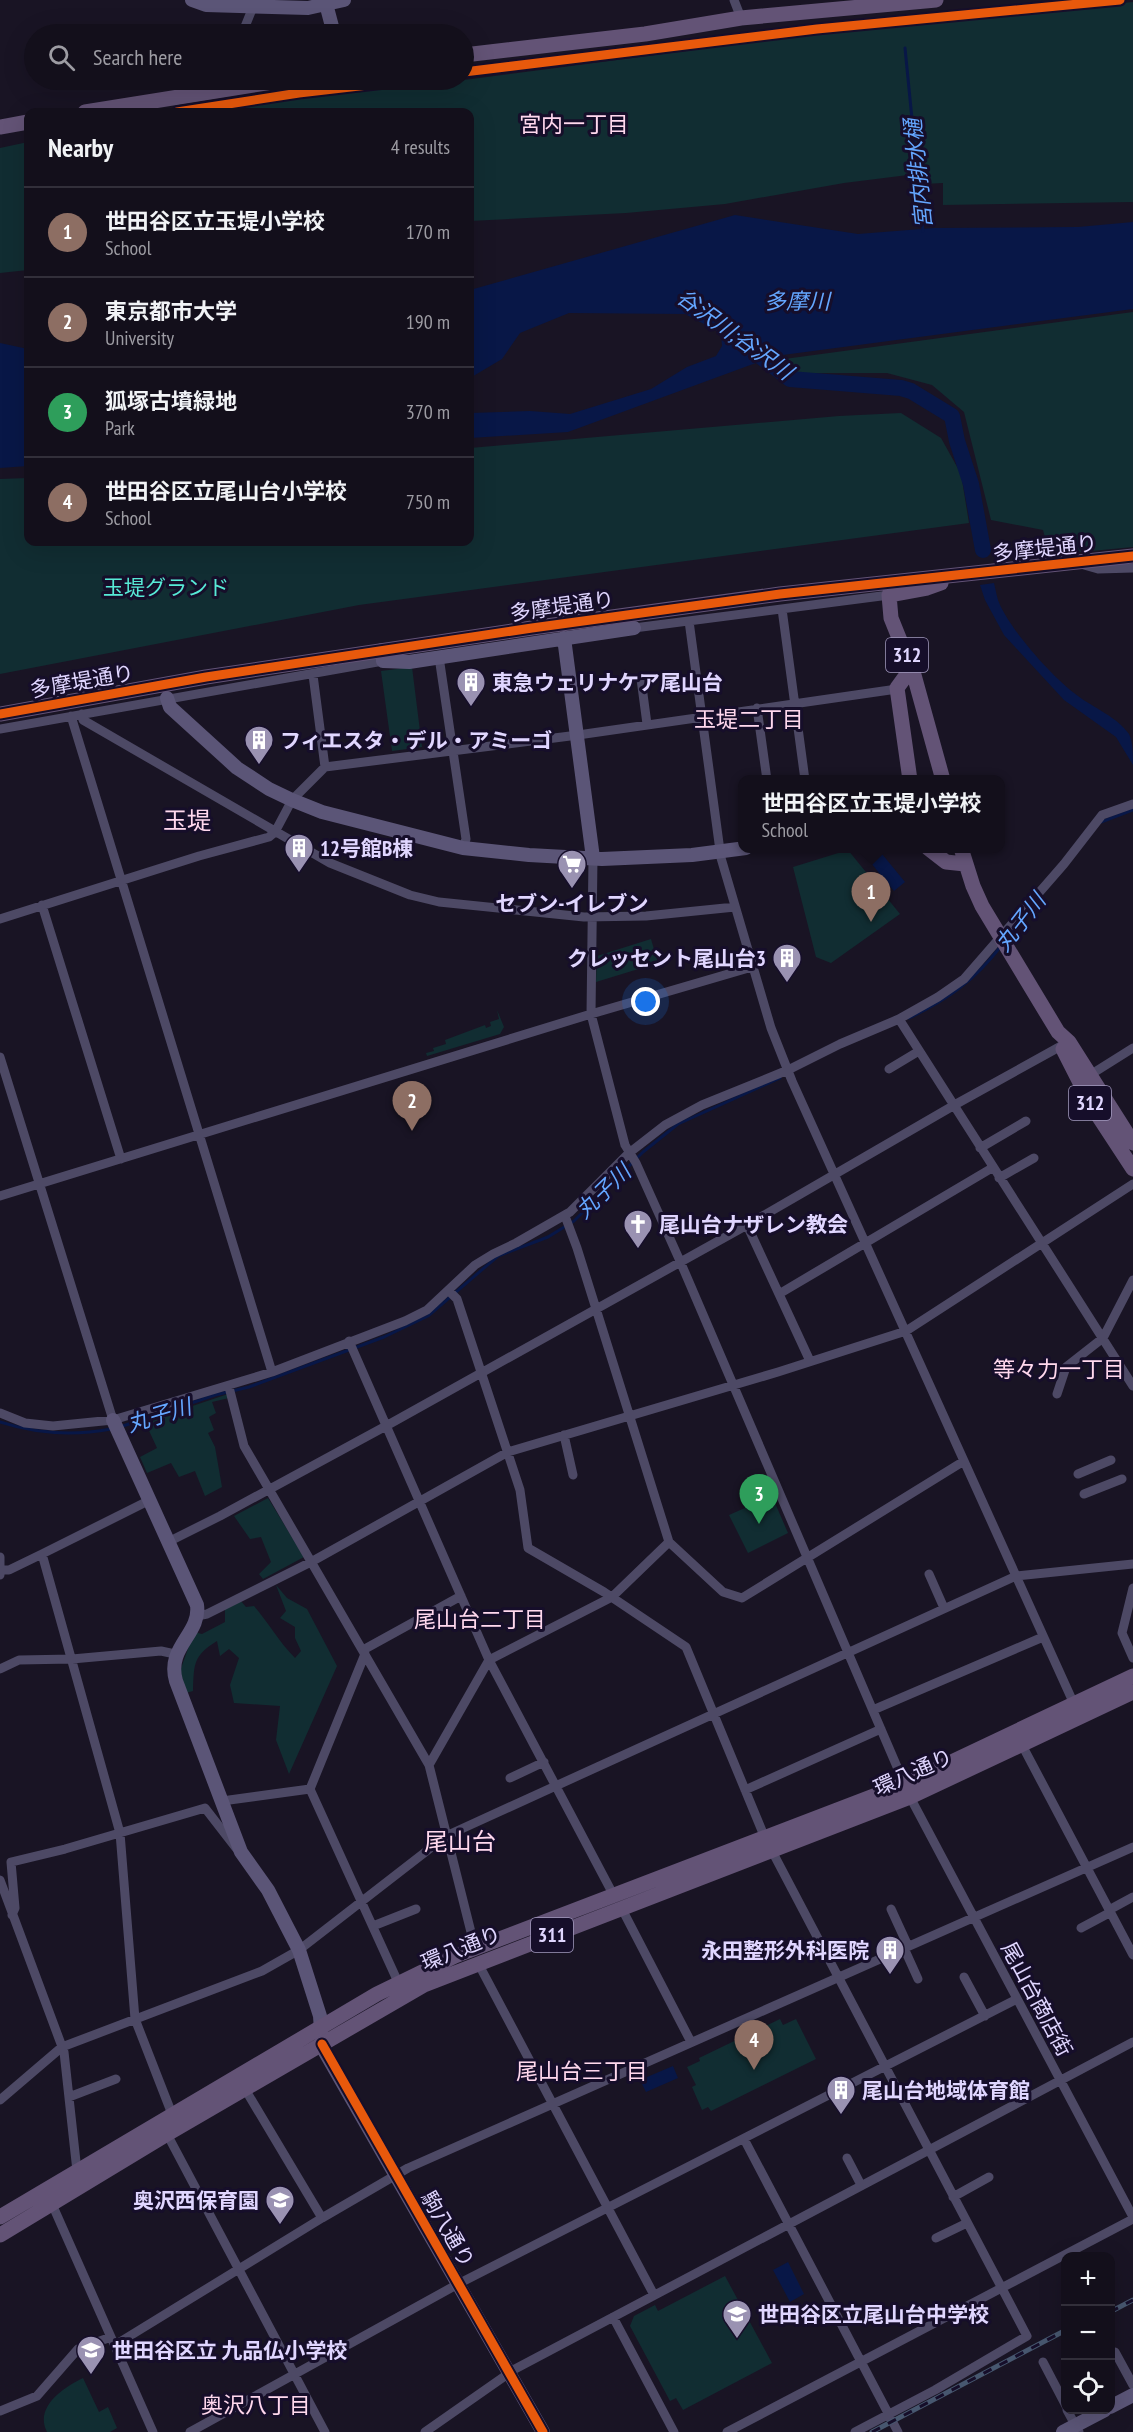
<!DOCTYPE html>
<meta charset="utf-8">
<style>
body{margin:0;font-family:"PT Sans Narrow","Noto Sans JP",sans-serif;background:#1c1824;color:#f1f3f6}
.controls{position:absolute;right:18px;bottom:18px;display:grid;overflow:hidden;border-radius:12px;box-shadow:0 6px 24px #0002}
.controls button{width:54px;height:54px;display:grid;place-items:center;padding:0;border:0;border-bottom:2px solid #322f3a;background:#130f1b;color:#f1f3f6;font:30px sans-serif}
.you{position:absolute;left:646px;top:1002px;width:21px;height:21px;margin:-15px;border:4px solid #fff;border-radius:50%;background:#1a73e8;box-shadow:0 0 0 9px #1a73e833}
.badge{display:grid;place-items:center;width:39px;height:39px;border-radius:50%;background:#0b8043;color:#fff;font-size:20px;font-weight:700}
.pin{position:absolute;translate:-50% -50px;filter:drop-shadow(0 2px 3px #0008)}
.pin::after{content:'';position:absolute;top:32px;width:21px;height:18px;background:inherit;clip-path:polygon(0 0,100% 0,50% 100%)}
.popup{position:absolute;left:738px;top:775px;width:267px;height:78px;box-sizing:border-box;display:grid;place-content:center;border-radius:12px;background:#130f1b;filter:drop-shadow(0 2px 4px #0005);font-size:20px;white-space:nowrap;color:#9d9ca3}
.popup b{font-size:22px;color:#f1f3f6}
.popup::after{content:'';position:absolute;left:50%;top:100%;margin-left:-12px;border:12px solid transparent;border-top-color:#130f1b}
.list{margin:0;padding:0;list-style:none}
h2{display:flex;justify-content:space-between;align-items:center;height:78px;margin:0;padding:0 24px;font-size:26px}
h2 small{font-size:20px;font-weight:400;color:#9d9ca3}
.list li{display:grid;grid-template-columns:39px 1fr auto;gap:18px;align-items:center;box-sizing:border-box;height:90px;padding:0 24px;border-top:2px solid #322f3a}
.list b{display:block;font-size:22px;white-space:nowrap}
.list p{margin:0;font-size:20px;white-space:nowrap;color:#9d9ca3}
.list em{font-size:20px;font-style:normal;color:#9d9ca3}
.icon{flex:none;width:33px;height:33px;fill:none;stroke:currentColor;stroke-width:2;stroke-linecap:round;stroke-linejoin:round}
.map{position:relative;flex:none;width:1133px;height:2432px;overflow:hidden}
.search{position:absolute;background:#130f1b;box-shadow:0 6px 24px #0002;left:24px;top:24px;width:450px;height:66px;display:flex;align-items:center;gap:15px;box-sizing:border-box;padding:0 21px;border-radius:33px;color:#9d9ca3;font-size:22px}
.panel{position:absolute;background:#130f1b;box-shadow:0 6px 24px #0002;left:24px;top:108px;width:450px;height:438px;border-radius:12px}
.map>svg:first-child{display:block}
.green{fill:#112d32}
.water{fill:#081747}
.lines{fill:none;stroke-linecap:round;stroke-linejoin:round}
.stream{stroke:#081747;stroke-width:3}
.river{stroke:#081747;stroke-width:16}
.street{stroke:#4d4965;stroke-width:9}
.secondary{stroke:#5b5577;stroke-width:14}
.primary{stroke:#635376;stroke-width:15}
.rail-casing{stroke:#47576f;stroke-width:5}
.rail{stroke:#160e2a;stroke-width:3;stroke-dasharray:9;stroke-linecap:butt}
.cycleway-casing{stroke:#160e2a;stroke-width:13}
.cycleway{stroke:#e8590c;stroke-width:9}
.labels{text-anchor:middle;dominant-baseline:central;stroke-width:6;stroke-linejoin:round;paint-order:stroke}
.shield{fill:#160e2a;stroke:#a39abf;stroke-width:1.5}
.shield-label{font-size:20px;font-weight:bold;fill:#e0d6ff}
.street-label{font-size:21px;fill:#e0d6ff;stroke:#160e2a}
.park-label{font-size:21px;fill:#57ead6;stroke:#160e2a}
.poi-label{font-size:21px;font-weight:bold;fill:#e0d6ff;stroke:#160e2a;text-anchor:start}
.neighbourhood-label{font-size:22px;fill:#ffd8ed;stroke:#160e2a}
.water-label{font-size:22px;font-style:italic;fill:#64a6ff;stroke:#160e2a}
.quarter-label{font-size:24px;fill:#ffd8ed;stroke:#160e2a}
</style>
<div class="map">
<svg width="1133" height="2432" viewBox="0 0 1133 2432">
<rect width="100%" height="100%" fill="#191424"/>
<path class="green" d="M1133,2V202L943,205V183L923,184L922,177L908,175L844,183L725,204L626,213L470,221V112H207L336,93L464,80L816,34Z
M28,142V270L0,273V148Z
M1133,312V547L1050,555L1043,530L991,520L964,412L932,385L887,373H794L777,364V360Z
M901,413L941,438L961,474L969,523L359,605L0,674V479L28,478V542H470V448L839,416Z
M412,667L422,747L392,751L381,671Z
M848,850L900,914L831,963L816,957L793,867Z
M651,939L658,963L596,982L597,956Z
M497,1010L504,1027L500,1034L427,1056L426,1053L434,1051L433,1048L446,1044L445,1040L485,1025L486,1028L491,1026L490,1022L499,1019Z
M228,1394L229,1398L212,1402L216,1413L209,1417L214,1430L208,1433L215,1447L222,1487L205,1496L195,1471L179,1477L171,1463L147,1473L140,1457L157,1448L145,1422Z
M772,1496L788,1533L748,1553L729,1515Z
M268,1498L304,1557L263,1579L259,1574L271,1562L261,1537L250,1539L234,1516Z
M276,1585L287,1598L307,1609L337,1666L289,1774L276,1740L280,1706L234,1703L230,1685L239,1658L229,1649L220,1656L217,1641C193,1656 194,1664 193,1691L186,1693L180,1671L194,1632L202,1634L225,1622V1609L240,1600L246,1607L254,1606C268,1622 279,1642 295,1658L301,1651L295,1638V1627L280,1618L286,1611Z
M780,2019L783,2025L796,2019L816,2059L711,2111L708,2107L702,2110L692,2087L696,2085L687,2067L700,2061L699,2058Z
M725,2276L772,2363L683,2410L676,2398L670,2401L630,2326L634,2316L655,2305L658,2311Z
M83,2378L99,2412L108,2407L117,2428L110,2432H47C34,2407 64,2387 83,2378Z"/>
<path class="water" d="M735,215L858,234L934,228L1078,227L1133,222V309L775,356L568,432L470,438V413L530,411L570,414L651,389L687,367L716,356L722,346L721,333L685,314L569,313L520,333L502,359L470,378V290Z
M0,343L28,349V466L0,468Z
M994,583C996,591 997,599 1000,605C1013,633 1053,678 1078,696C1094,708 1117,717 1129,734C1133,743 1133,754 1133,765L1116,737L1064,700L1004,635L985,600L980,585Z
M882,854L905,882L894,891L871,863Z
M673,2066L678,2078L646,2092L640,2080Z
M788,2262L804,2294L790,2302L773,2270Z"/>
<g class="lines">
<path class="stream" d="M905,48L923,231
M1101,822L1133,810
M1007,939L1037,902
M909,1018C948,999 974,981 1001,946
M0,1422C37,1434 73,1436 111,1429
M120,1427L215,1395L249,1387L384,1337L428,1316L498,1256L548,1237L574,1221L643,1152L678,1124L780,1078"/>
<path class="river" d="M747,346L790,379L901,388L911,391L952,416L957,441L971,484L983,550"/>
<path class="street" d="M734,0L741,18
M242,34L253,7
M1084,565L1098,569L1133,568
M782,609L805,780
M689,621L721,858L771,1028L792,1081L1074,1704
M634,628L889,595
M439,657L466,839L463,848
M313,675L325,767
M641,679L647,724
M757,708L767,780
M82,714L83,720L330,863L410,895L439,902L584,917L646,916L735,907
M71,716L272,1372
M0,729L383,661
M593,858L591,1014L625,1145L636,1163L680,1261L910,1797L1133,2217
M42,905L121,1159
M0,919L199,856L269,837L275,832L292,800L325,767L578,735L897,689
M899,1019L1133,1386
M0,1057L113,1420
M889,1069L919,1051
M1090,1075L1133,1048
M980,1148L1026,1121
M999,1178L1034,1158
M0,1196L591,1014L752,967
M565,1216L577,1248L669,1542L723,1592L742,1598L964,1461
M747,1225L810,1361
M449,1291L457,1299L520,1490L528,1548L604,1592L686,1647L765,1838
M779,1294L992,1168
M349,1341L489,1660L614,1896
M229,1387L244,1446L429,1765L475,1948
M1057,1394L1066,1367L1103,1338L1133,1280
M0,1413L25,1423L53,1426L113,1420L272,1372L405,1321L427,1310L475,1265L493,1254L516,1243L570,1212L629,1153L665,1125L702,1105L788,1070L840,1044L899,1019L938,997L964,979L1064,864L1102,815L1133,804
M564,1435L573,1475
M1078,1474L1111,1460
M1084,1494L1122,1479
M168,1542L220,1516L386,1426L747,1225L958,1103L1061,1046
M42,1554L120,1833L135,2019L172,2114
M0,1557V1575
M1,1570H9L42,1554L150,1500
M929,1574L944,1608
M1133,1588L1122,1633L1133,1658
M197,1616L207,1614L311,1562L508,1452L778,1372L906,1331L1133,1184
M363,1650L461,1596
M0,1669L19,1660L72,1659L161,1651L175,1654
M873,1710L1043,1637
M1022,1745L1133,1955
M429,1765L489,1660L612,1597L669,1542
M510,1778L544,1762
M310,1789L398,1982
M745,1790L881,1729
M222,1801L310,1789L365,1654
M772,1851L1027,2336L935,2390L855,2432
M0,1880L64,2052L77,2171
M622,1909L691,2042
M891,1909L908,1946
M1109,1910L1133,1897
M12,1915L15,1908L11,1862L65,1849L205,1808L236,1848
M373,1926L416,1909
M1081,1928L1111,1912
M904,1948L918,1979
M478,1963L654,2295
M964,1977L985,2016
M245,2089L322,2218
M69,2097L116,2079
M0,2100L62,2047L262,1971L299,1950L446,1836L1016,1576L1133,1564
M167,2134L325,2432
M744,2139L898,2432
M847,2158L861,2185
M953,2197L989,2177
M52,2204L153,2432
M936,2238L967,2223
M613,2317L674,2432
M115,2345L322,2218L408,2168L1133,1847
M1115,2352L1133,2385
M1043,2362L1066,2406
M1067,2410L1079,2432
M0,2411L37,2396L78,2349L111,2337
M190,2432L458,2284L1017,1999
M425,2432L515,2369L1133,2042
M727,2432L1133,2219"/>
<path class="secondary" d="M192,0L206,5L308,8L344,0
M325,0L334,34
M564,638L593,858
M382,650L383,661L409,662L634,628
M167,698L170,707L237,768L269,789L292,800L322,812L463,848L529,855L602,859L692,855L746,848
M113,1420L197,1605C201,1634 166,1647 176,1681L241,1852L268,1890L299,1950L320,2016L322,2044L325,2052L543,2432
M1110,2407L1133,2395
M1063,2432L1105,2410"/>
<path class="primary" d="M464,55L645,34L741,18L936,0
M85,112L285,80
M0,127L28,122
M941,583L927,588L889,595L891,618L914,675L943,780
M0,714L206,677L532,628L780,594L1133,556
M910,780L897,688L905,677L913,672
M928,848L946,862L965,864
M961,848L973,886L982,906L1058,1032L1069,1042L1133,1143
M1063,1049L1093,1108L1133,1169
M0,2217L377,1994L455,1956L905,1784L1133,1676
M0,2235L167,2134L424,1985L910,1797L1133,1692"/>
<g class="rail-casing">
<path id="rail" d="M1110,2312L1133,2300
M872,2432L1066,2330"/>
</g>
<use href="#rail" class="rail"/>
<g class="cycleway-casing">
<path id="cycleway" d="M464,72L817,29L1120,0
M177,112L299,93L411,80
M0,714L206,677L532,628L780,594L1133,556
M322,2044L543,2432"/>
</g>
<use href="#cycleway" class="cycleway"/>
</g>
<defs>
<g id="building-pin" transform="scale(1.5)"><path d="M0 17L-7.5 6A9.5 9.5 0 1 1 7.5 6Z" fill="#9a92b2" stroke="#160e2a"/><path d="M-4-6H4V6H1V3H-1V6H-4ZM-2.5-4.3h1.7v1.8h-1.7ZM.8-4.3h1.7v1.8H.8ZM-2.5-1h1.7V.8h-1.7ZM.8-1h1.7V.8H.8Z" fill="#fff"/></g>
<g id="supermarket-pin" transform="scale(1.5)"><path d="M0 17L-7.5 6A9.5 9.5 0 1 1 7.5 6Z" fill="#9a92b2" stroke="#160e2a"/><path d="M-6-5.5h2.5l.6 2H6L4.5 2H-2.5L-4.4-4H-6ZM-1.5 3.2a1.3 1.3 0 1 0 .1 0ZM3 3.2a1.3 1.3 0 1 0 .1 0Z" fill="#fff"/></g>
<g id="church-pin" transform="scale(1.5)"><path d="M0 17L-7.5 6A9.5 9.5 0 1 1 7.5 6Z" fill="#9a92b2" stroke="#160e2a"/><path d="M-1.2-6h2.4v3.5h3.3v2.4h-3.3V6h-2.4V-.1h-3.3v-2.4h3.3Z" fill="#fff"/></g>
<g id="school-pin" transform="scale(1.5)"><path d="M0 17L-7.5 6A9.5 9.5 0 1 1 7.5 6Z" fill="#9a92b2" stroke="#160e2a"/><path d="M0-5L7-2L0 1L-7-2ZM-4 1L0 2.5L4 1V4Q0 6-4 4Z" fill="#fff"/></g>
</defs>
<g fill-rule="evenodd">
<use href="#building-pin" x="471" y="682"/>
<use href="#building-pin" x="259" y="740"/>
<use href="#building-pin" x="299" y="848"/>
<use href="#supermarket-pin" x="572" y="864"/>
<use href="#building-pin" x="787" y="958"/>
<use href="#church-pin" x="638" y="1224"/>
<use href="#building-pin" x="890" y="1950"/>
<use href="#building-pin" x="841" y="2090"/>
<use href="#school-pin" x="280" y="2200"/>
<use href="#school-pin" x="737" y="2314"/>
<use href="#school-pin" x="91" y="2350"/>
</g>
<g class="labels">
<g class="shield">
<rect x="886" y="638" width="42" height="34" rx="4.5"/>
<rect x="1069" y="1086" width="42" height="34" rx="4.5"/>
<rect x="531" y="1918" width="42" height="34" rx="4.5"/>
</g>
<g class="shield-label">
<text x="907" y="655">312</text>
<text x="1090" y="1103">312</text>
<text x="552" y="1935">311</text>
</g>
<g class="street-label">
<text transform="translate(1045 548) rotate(-6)">多摩堤通り</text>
<text transform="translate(562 606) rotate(-8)">多摩堤通り</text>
<text transform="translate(82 681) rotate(-10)">多摩堤通り</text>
<text transform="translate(913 1772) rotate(-24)">環八通り</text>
<text transform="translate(461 1948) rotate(-22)">環八通り</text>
<text transform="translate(1037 1999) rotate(62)">尾山台商店街</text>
<text transform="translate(448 2229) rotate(60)">駒八通り</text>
</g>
<g class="park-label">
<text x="166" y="587">玉堤グランド</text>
</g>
<g class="poi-label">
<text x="492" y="682">東急ウェリナケア尾山台</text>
<text x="280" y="740">フィエスタ・デル・アミーゴ</text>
<text x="320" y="848">12号館B棟</text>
<text x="572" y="903" text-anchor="middle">セブン-イレブン</text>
<text x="766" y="958" text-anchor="end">クレッセント尾山台3</text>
<text x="659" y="1224">尾山台ナザレン教会</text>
<text x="869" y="1950" text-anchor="end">永田整形外科医院</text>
<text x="862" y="2090">尾山台地域体育館</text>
<text x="259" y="2200" text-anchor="end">奥沢西保育園</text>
<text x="758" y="2314">世田谷区立尾山台中学校</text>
<text x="112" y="2350">世田谷区立 九品仏小学校</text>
</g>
<g class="neighbourhood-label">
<text x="574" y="124">宮内一丁目</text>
<text x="749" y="719">玉堤二丁目</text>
<text x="1059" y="1369">等々力一丁目</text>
<text x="480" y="1619">尾山台二丁目</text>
<text x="582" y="2071">尾山台三丁目</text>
<text x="256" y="2405">奥沢八丁目</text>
</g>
<g class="water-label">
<text transform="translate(918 174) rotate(-96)">宮内排水樋</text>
<text x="797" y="301">多摩川</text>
<text transform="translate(735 334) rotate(36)">谷沢川;谷沢川</text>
<text transform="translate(1020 922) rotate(-52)">丸子川</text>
<text transform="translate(603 1191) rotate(-44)">丸子川</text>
<text transform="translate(159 1415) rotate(-17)">丸子川</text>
</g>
<g class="quarter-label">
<text x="187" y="820">玉堤</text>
<text x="460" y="1841">尾山台</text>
</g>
</g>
</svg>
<div class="controls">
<button>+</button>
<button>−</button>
<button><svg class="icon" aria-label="locate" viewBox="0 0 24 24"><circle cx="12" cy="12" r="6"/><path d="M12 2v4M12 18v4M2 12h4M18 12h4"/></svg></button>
</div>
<div class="you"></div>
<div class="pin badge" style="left:871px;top:922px;background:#8d6e63">1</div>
<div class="popup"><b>世田谷区立玉堤小学校</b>School</div>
<div class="pin badge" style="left:412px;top:1131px;background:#8d6e63">2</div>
<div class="pin badge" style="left:759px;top:1524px;background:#2e9e5b">3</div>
<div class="pin badge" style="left:754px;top:2070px;background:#8d6e63">4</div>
<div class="search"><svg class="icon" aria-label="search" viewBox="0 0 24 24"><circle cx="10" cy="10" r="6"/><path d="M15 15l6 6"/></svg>Search here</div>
<section class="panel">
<h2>Nearby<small>4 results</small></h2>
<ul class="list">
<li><span class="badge" style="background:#8d6e63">1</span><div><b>世田谷区立玉堤小学校</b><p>School</p></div><em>170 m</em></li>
<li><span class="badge" style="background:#8d6e63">2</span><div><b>東京都市大学</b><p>University</p></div><em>190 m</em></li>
<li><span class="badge" style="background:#2e9e5b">3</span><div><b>狐塚古墳緑地</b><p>Park</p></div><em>370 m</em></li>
<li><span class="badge" style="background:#8d6e63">4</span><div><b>世田谷区立尾山台小学校</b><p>School</p></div><em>750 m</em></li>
</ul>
</section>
</div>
